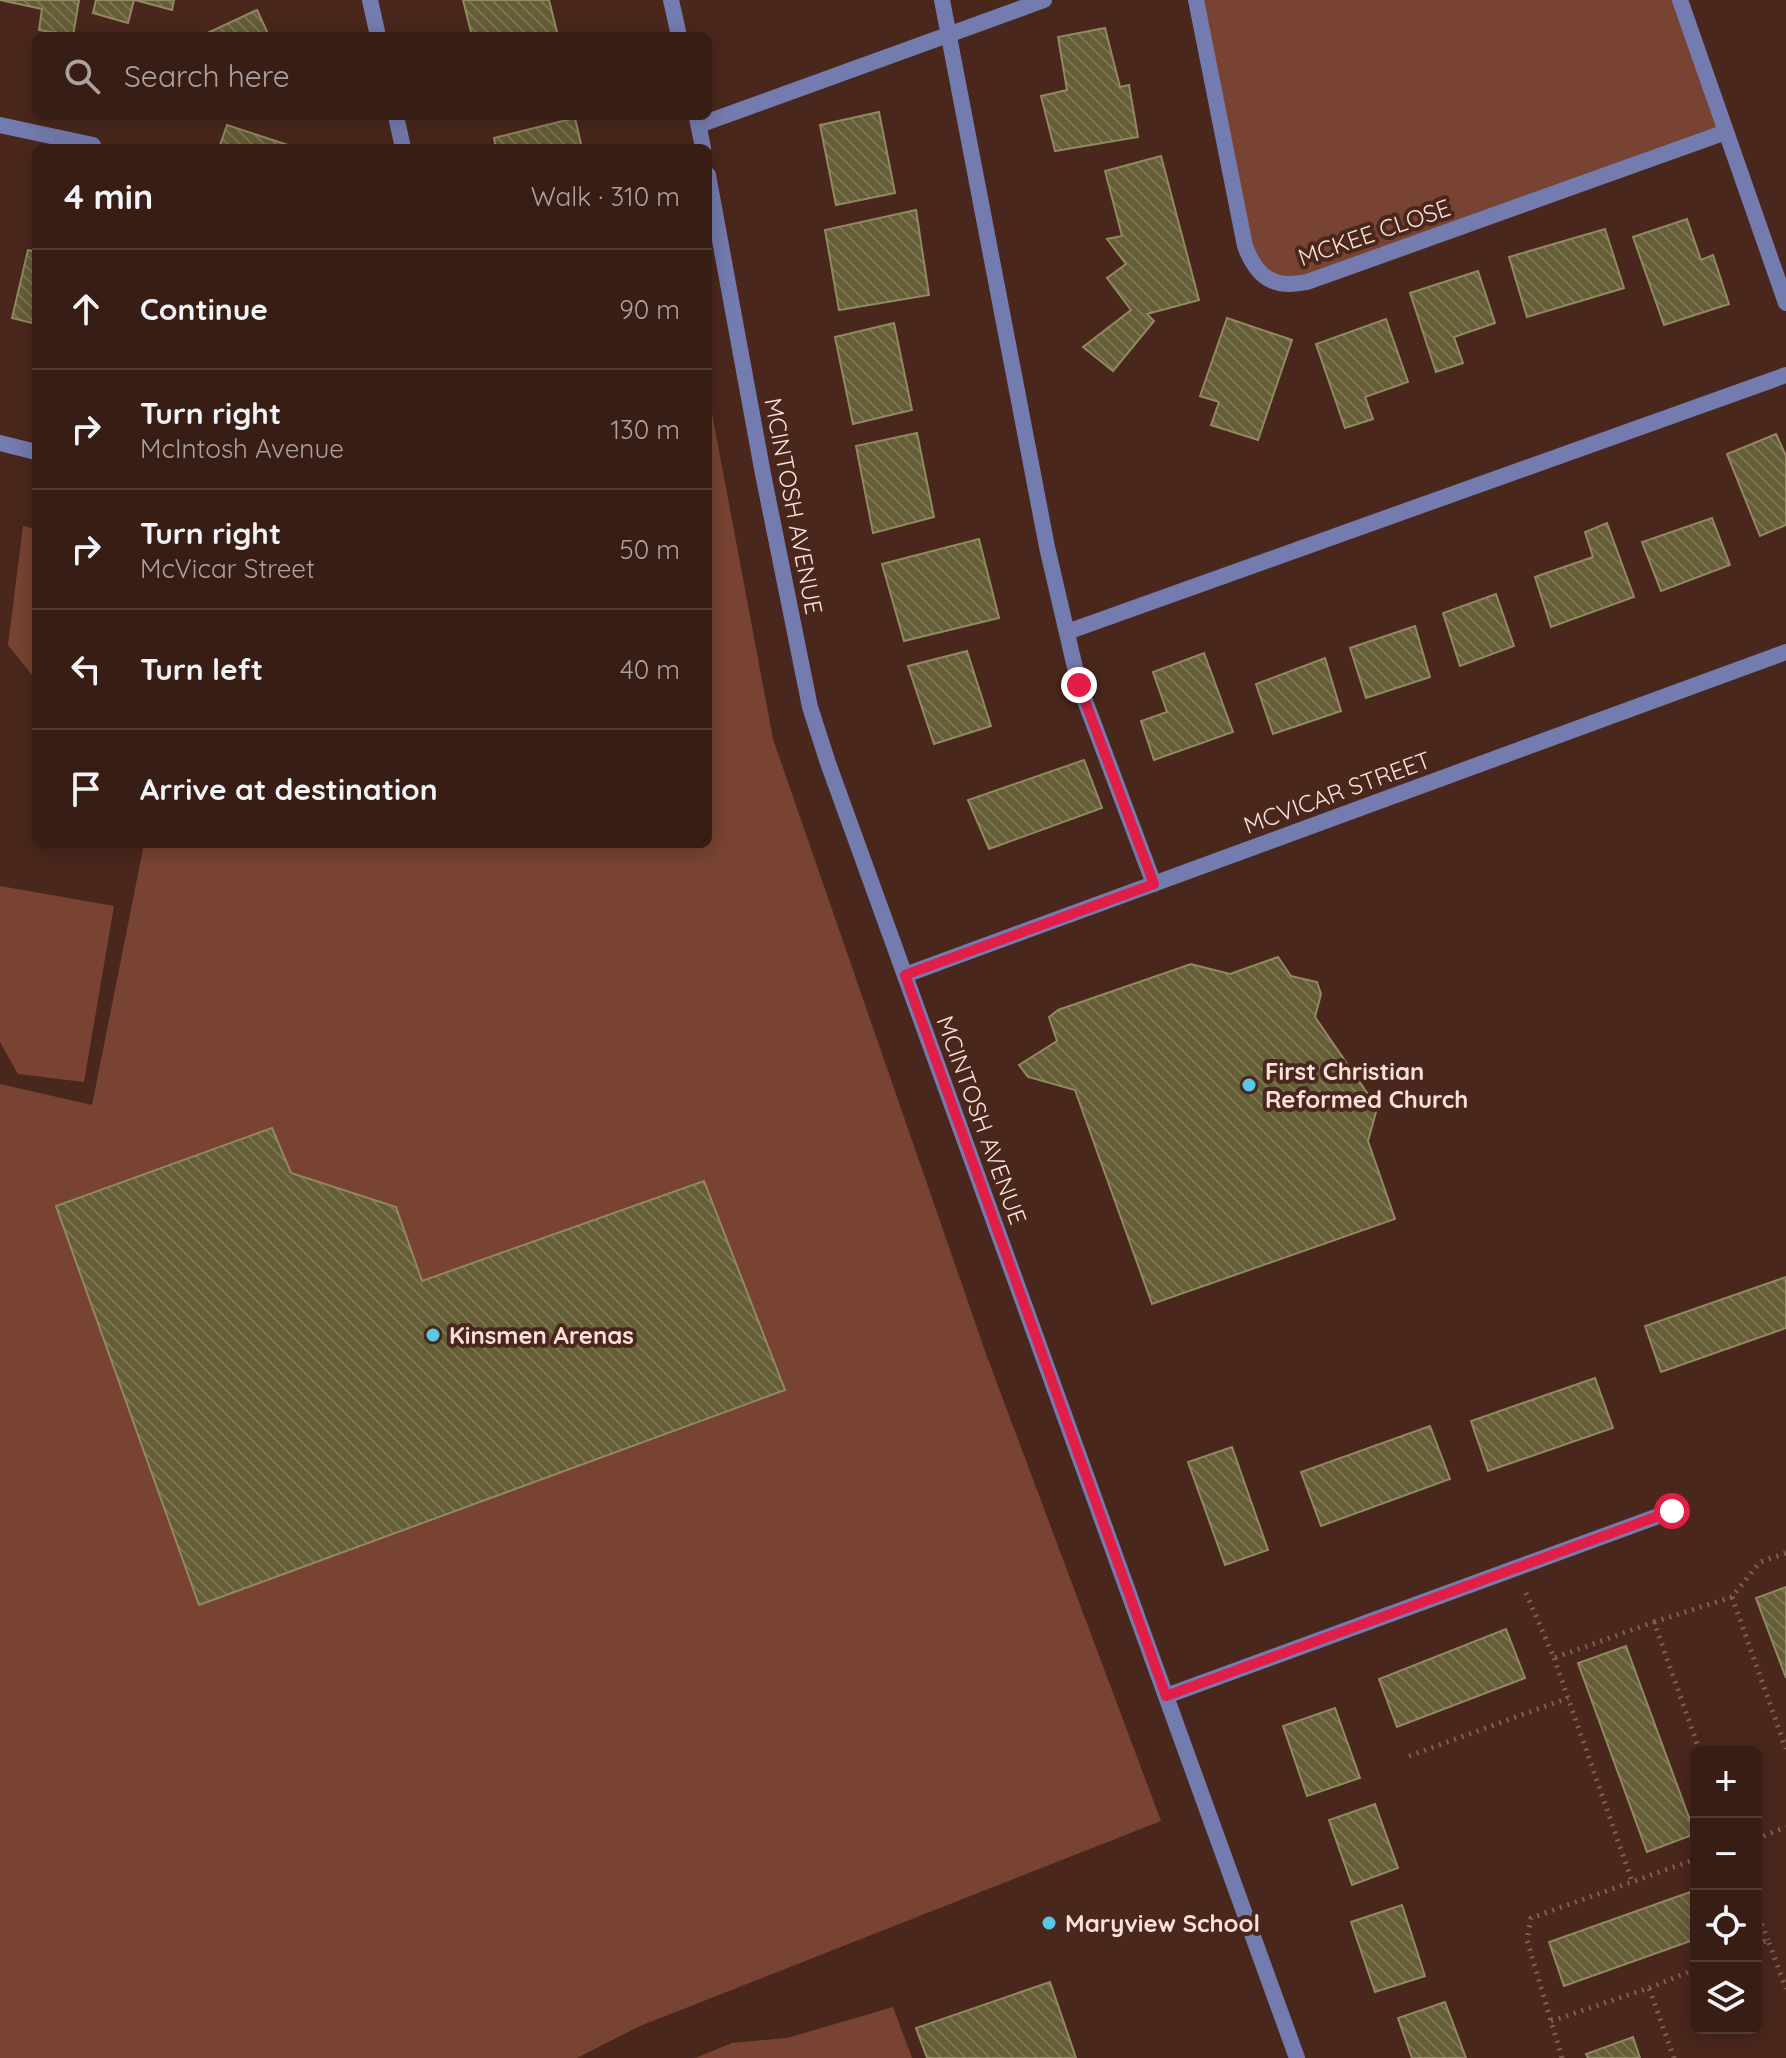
<!DOCTYPE html>
<meta charset="utf-8">
<style>
body{margin:0;font-family:Quicksand,sans-serif;background:#432a22;color:#f1f3f6}
.controls{position:absolute;right:24px;bottom:24px;display:grid;overflow:hidden;border-radius:12px;box-shadow:0 4px 20px #0003}
.controls button{width:72px;height:72px;display:grid;place-items:center;padding:0;border:0;border-bottom:2px solid #523b34;background:#381d15;color:#f1f3f6;font:40px sans-serif}
.stop{position:absolute;width:24px;height:24px;margin:-18px;border:6px solid #e11d48;border-radius:50%;background:#fff}
.stop.end{background:#e11d48;border-color:#fff;box-shadow:0 2px 8px #0008}
.list{margin:0;padding:0;list-style:none}
h2{display:flex;justify-content:space-between;align-items:center;height:104px;margin:0;padding:0 32px;font-size:34px}
h2 small{font-size:26px;font-weight:400;color:#aba2a0}
.list li{display:grid;grid-template-columns:52px 1fr auto;gap:24px;align-items:center;box-sizing:border-box;height:120px;padding:0 32px;border-top:2px solid #523b34}
.list b{display:block;font-size:30px;white-space:nowrap}
.list p{margin:0;font-size:26px;white-space:nowrap;color:#aba2a0}
.list em{font-size:26px;font-style:normal;color:#aba2a0}
.icon{flex:none;width:44px;height:44px;fill:none;stroke:currentColor;stroke-width:2;stroke-linecap:round;stroke-linejoin:round}
.map{position:relative;flex:none;width:1786px;height:2058px;overflow:hidden}
.search{position:absolute;background:#381d15;box-shadow:0 4px 20px #0003;left:32px;top:32px;width:680px;height:88px;display:flex;align-items:center;gap:20px;box-sizing:border-box;padding:0 28px;border-radius:12px;color:#aba2a0;font-size:30px}
.panel{position:absolute;background:#381d15;box-shadow:0 4px 20px #0003;left:32px;top:144px;width:680px;height:704px;border-radius:12px}
.map>svg:first-child{display:block}
.green{fill:#784332}
.building{fill:url(#building-back-hatch);stroke:#918961;stroke-width:2}
.lines{fill:none;stroke-linecap:round;stroke-linejoin:round}
.path{stroke:#7f5f55;stroke-width:5;stroke-dasharray:2 6;stroke-linecap:butt}
.service{stroke:#747bae;stroke-width:16}
.minor{stroke:#747bae;stroke-width:16}
.route{stroke:#e11d48;stroke-width:10}
.poi-dot{fill:#5ac8e5;stroke:#4a271c;stroke-width:3}
.labels{text-anchor:middle;dominant-baseline:central;stroke-width:8;stroke-linejoin:round;paint-order:stroke}
.street-label{font-size:24px;fill:#f8e1d9;stroke:#4a271c}
.poi-label{font-size:24px;font-weight:bold;fill:#f8e1d9;stroke:#4a271c;text-anchor:start}
</style>
<div class="map">
<svg width="1786" height="2058" viewBox="0 0 1786 2058">
<defs>
<pattern id="building-back-hatch" width="6" height="6" patternUnits="userSpaceOnUse" patternTransform="scale(2)"><rect width="6" height="6" fill="#655d36"/><path d="M-1 5l2 2M0 0l6 6M5-1l2 2" fill="none" stroke="#7c7452"/></pattern>
</defs>
<rect width="100%" height="100%" fill="#4a271c"/>
<path class="green" d="M1196,0H1680L1726,132L1291,285L1252,263Z
M709,397L773,739L986,1354L1161,1821L640,2026L577,2058H0V1084L92,1105L144,844H708Z
M23,526L36,529V680L8,645Z
M0,886L114,906L84,1082L18,1074L0,1042Z
M893,2007L912,2058H695L732,2043L787,2038Z"/>
<path class="building" d="M0,0H79L73,36L39,30L42,9Z
M96,0H134L128,23L93,13Z
M135,0H174L172,10Z
M463,0H549L558,36H472Z
M257,10L269,36H201Z
M1105,28L1120,87L1129,85L1138,137L1055,151L1041,96L1067,90L1058,37Z
M879,112L895,193L836,205L820,125Z
M575,118L582,148H496L494,138Z
M227,125L297,148H219Z
M1161,156L1199,300L1147,314L1154,321L1113,371L1083,347L1131,310L1107,278L1126,264L1107,239L1122,236L1105,171Z
M916,210L929,295L839,310L825,230Z
M1687,219L1701,260L1713,255L1729,304L1664,325L1633,237Z
M1605,229L1624,288L1527,317L1509,257Z
M28,250L36,252V324L12,318Z
M1478,271L1495,323L1454,337L1463,363L1436,372L1410,293Z
M1227,318L1292,340L1258,440L1211,425L1219,402L1200,396Z
M1386,319L1408,382L1365,397L1373,419L1345,428L1316,344Z
M894,323L912,410L853,424L835,337Z
M917,433L934,517L873,533L856,446Z
M1776,434L1786,456V525L1760,536L1727,454Z
M1712,518L1730,565L1661,591L1642,542Z
M1607,523L1634,597L1551,627L1535,577L1593,557L1585,532Z
M979,539L999,618L904,641L882,564Z
M1496,594L1514,646L1460,666L1443,613Z
M1415,626L1430,677L1366,698L1350,648Z
M967,651L991,726L934,744L908,666Z
M1204,653L1233,732L1154,760L1141,721L1167,712L1153,672Z
M1325,658L1341,711L1273,734L1256,684Z
M1084,760L1102,808L989,849L968,800Z
M1278,957L1291,976L1317,982L1321,994L1315,1017L1372,1100L1376,1112L1368,1141L1395,1219L1152,1304L1075,1090L1028,1077L1019,1065L1057,1041L1049,1017L1058,1010L1191,964L1230,974Z
M272,1128L291,1173L396,1207L422,1281L704,1181L785,1390L199,1605L56,1206Z
M1786,1277V1328L1661,1372L1645,1326Z
M1595,1378L1613,1428L1488,1471L1471,1421Z
M1430,1426L1450,1479L1321,1526L1301,1472Z
M1232,1447L1268,1550L1225,1565L1188,1462Z
M1786,1587V1678L1756,1598Z
M1506,1629L1525,1678L1397,1727L1379,1679Z
M1626,1646L1695,1834L1647,1852L1578,1663Z
M1335,1708L1360,1778L1307,1796L1283,1726Z
M1375,1804L1398,1868L1352,1885L1329,1820Z
M1696,1890V1939L1564,1986L1549,1942Z
M1402,1905L1425,1976L1375,1992L1351,1922Z
M1050,1982L1076,2058H927L916,2028Z
M1445,2002L1466,2058H1412L1398,2018Z
M1633,2037L1640,2058H1588L1586,2054Z"/>
<g class="lines">
<path class="path" d="M1526,1593L1554,1658L1654,1622L1700,1752
M1732,1597L1786,1749
M1654,1622L1732,1597L1760,1562L1786,1553
M1554,1658L1632,1881
M1409,1756L1568,1698
M1756,1839L1786,1827
M1756,1909L1768,1940
M1756,1945L1768,1940L1786,1989
M1649,1988L1696,1969
M1551,2021L1649,1988L1674,2058
M1562,2058L1527,1940L1531,1918L1696,1859"/>
<path class="service" d="M370,0L378,36
M942,0L1047,547L1079,685L1154,884
M396,116L403,148
M0,443L36,452
M1067,632L1786,375
M1166,1696L1672,1511"/>
<path class="minor" d="M671,0L679,36
M1196,0L1245,246C1257,278 1274,289 1307,282L1726,132
M1680,0L1786,303
M697,118L703,148
M0,125L93,145
M699,125L1044,0
M708,175L763,474L810,707L828,763L1297,2058
M905,975L1786,652"/>
</g>
<g class="lines">
<path class="route" d="M1079,685L1154,884L905,975L1166,1696L1672,1511"/>
</g>
<g class="poi-dot">
<circle cx="1249" cy="1085" r="8"/>
<circle cx="433" cy="1335" r="8"/>
<circle cx="1049" cy="1923" r="8"/>
</g>
<g class="labels">
<g class="street-label">
<text transform="translate(1374 232) rotate(-19)">MCKEE CLOSE</text>
<text transform="translate(794 506) rotate(79)">MCINTOSH AVENUE</text>
<text transform="translate(1337 792) rotate(-20)">MCVICAR STREET</text>
<text transform="translate(982 1120) rotate(70)">MCINTOSH AVENUE</text>
</g>
<g class="poi-label">
<text x="1265" y="1071">First Christian<tspan x="1265" dy="28">Reformed Church</tspan></text>
<text x="449" y="1335">Kinsmen Arenas</text>
<text x="1065" y="1923">Maryview School</text>
</g>
</g>
</svg>
<div class="controls">
<button>+</button>
<button>−</button>
<button><svg class="icon" aria-label="locate" viewBox="0 0 24 24"><circle cx="12" cy="12" r="6"/><path d="M12 2v4M12 18v4M2 12h4M18 12h4"/></svg></button>
<button><svg class="icon" aria-label="layers" viewBox="0 0 24 24"><path d="M12 4l9 5-9 5-9-5zM3 14l9 5 9-5"/></svg></button>
</div>
<div class="stop" style="left:1672px;top:1511px"></div>
<div class="stop end" style="left:1079px;top:685px"></div>
<div class="search"><svg class="icon" aria-label="search" viewBox="0 0 24 24"><circle cx="10" cy="10" r="6"/><path d="M15 15l6 6"/></svg>Search here</div>
<section class="panel">
<h2>4 min<small>Walk · 310 m</small></h2>
<ul class="list">
<li><svg class="icon" aria-label="ahead" viewBox="0 0 24 24"><path d="M12 20V5M6 11l6-6 6 6"/></svg><div><b>Continue</b></div><em>90 m</em></li>
<li><svg class="icon" aria-label="right" viewBox="0 0 24 24"><path d="M7 20v-9h11M14 6l5 5-5 5"/></svg><div><b>Turn right</b><p>McIntosh Avenue</p></div><em>130 m</em></li>
<li><svg class="icon" aria-label="right" viewBox="0 0 24 24"><path d="M7 20v-9h11M14 6l5 5-5 5"/></svg><div><b>Turn right</b><p>McVicar Street</p></div><em>50 m</em></li>
<li><svg class="icon" aria-label="left" viewBox="0 0 24 24"><path d="M17 20v-9H6M10 6l-5 5 5 5"/></svg><div><b>Turn left</b></div><em>40 m</em></li>
<li><svg class="icon" aria-label="arrive" viewBox="0 0 24 24"><path d="M6 21V4h12l-3 4 3 4H6"/></svg><div><b>Arrive at destination</b></div></li>
</ul>
</section>
</div>
